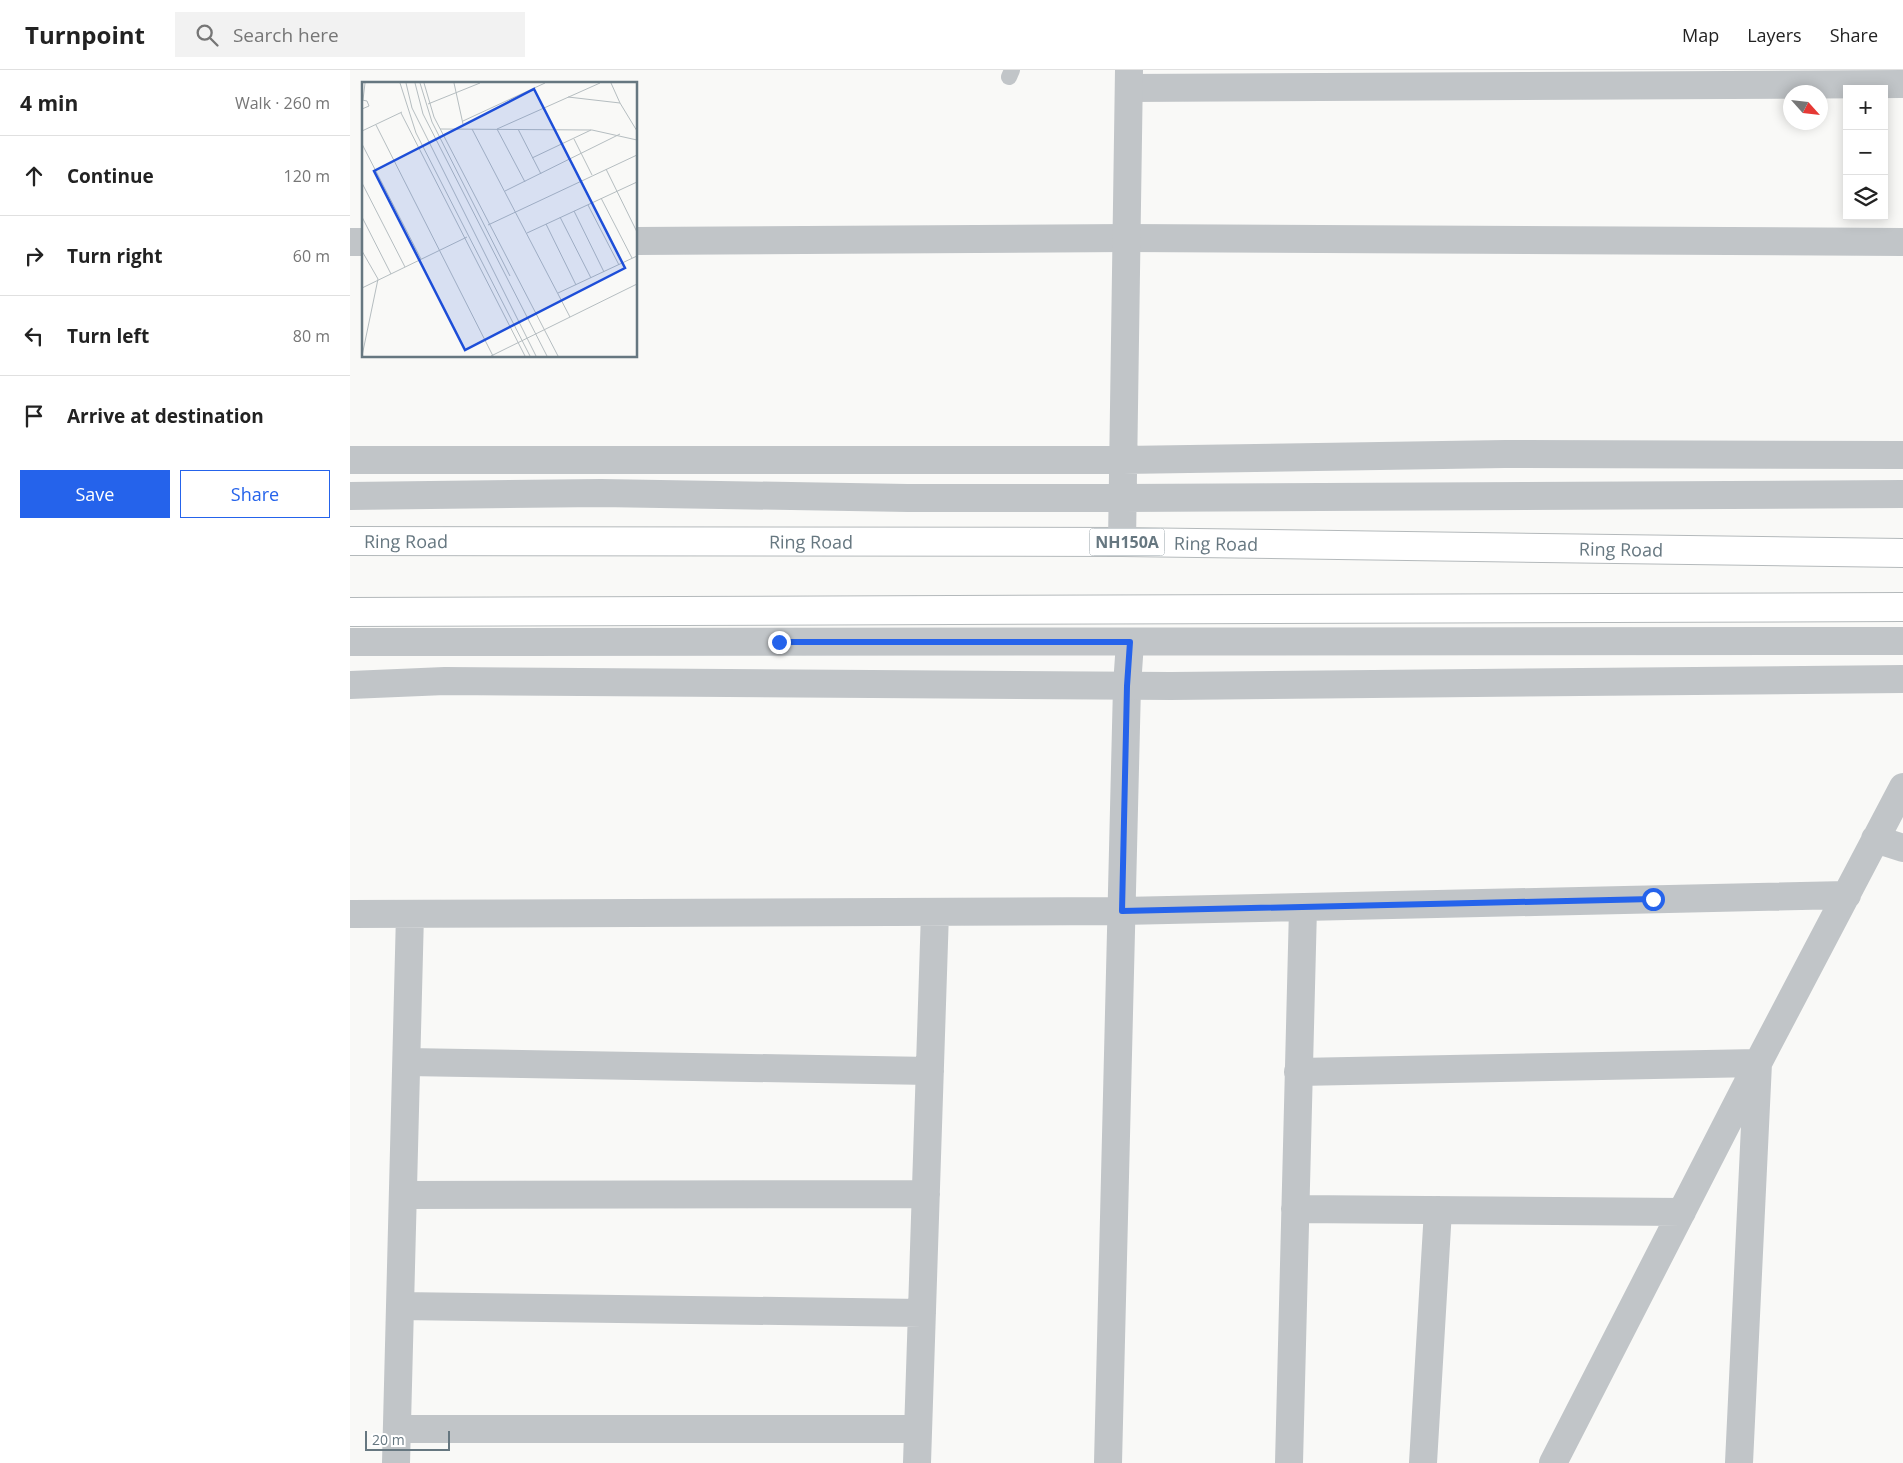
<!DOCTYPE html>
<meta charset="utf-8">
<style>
body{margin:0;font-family:"Open Sans",sans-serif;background:#f2f2f2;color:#222}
.controls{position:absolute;right:15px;top:15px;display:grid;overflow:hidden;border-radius:0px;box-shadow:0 2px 12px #0003}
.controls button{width:45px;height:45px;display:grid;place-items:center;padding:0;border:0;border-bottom:1px solid #e0e0e0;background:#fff;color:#222;font:25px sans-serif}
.compass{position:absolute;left:1433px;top:15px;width:45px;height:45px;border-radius:50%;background:#fff;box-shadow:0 2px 12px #0003;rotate:117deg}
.scale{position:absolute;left:15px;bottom:12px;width:85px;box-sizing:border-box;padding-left:5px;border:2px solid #667780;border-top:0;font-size:14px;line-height:18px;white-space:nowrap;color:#667780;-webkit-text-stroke:4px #fff;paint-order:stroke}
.stop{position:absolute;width:15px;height:15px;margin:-11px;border:4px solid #2563eb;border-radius:50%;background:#fff}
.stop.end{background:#2563eb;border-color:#fff;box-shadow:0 1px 5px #0008}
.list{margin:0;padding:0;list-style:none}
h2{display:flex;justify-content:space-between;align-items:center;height:65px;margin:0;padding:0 20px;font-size:21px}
h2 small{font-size:16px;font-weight:400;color:#767676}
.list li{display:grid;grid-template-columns:32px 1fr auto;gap:15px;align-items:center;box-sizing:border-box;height:80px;padding:0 20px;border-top:1px solid #e0e0e0}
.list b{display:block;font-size:19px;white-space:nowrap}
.list em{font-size:16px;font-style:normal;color:#767676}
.actions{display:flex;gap:10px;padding:15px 20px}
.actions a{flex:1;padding:11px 0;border:1px solid #2563eb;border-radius:0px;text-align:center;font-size:18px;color:#2563eb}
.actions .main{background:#2563eb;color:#fff}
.icon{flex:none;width:28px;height:28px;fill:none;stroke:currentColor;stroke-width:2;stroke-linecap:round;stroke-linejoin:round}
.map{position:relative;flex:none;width:1553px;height:1393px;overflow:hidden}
header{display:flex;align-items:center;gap:30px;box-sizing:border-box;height:70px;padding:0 25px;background:#fff;border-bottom:1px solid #e0e0e0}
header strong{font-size:24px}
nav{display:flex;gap:28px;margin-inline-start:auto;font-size:18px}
.search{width:350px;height:45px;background:#f2f2f2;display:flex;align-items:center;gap:12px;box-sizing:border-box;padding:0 18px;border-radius:0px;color:#767676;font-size:19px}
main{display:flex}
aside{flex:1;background:#fff}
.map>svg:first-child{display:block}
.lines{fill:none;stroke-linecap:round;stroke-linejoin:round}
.trunk-casing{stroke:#b4b9bb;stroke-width:30}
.service{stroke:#c1c5c8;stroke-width:16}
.minor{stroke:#c1c5c8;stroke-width:28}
.tertiary{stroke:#c1c5c8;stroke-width:28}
.trunk{stroke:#fff;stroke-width:28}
.route{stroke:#2563eb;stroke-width:6}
.labels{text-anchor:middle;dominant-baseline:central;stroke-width:5;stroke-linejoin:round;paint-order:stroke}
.shield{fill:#fff;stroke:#94a0a6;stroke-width:1}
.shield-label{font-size:16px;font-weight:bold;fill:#667780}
.street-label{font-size:18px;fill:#667780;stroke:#fff}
.inset-road{fill:none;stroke:#b5bdc0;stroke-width:1}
.view{fill:#1d4ed8;fill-opacity:0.15;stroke:#1d4ed8;stroke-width:2.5}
.inset-edge{fill:none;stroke:#667780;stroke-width:2.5}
</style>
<header>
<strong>Turnpoint</strong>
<div class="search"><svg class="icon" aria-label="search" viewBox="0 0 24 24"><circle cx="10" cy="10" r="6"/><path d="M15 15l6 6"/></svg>Search here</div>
<nav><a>Map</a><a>Layers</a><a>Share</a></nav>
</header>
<main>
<aside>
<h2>4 min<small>Walk · 260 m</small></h2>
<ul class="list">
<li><svg class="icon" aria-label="ahead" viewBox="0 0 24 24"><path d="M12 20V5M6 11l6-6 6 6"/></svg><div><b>Continue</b></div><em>120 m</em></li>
<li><svg class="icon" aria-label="right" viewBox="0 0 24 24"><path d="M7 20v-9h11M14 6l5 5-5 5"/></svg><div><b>Turn right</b></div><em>60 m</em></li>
<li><svg class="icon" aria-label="left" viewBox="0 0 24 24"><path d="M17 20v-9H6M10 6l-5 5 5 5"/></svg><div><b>Turn left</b></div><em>80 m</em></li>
<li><svg class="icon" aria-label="arrive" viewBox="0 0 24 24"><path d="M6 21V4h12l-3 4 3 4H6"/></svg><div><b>Arrive at destination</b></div></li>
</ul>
<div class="actions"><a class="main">Save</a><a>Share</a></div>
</aside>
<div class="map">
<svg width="1553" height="1393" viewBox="0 0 1553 1393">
<rect width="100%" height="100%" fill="#f9f9f7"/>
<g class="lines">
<g class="trunk-casing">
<g id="trunk">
<path id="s1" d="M0,471L772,472L1553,483"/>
<path d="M0,542L1553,537"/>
</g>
</g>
<path class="service" d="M659,7L662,0"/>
<path class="minor" d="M779,18L1553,14
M286,171L776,168L1553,172
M0,172H14
M1525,769L1553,778
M0,844L772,841L1497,825
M57,992L580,1001
M948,1002L1408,993L1389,1393
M53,1125L576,1124
M945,1139L1332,1142
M50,1236L572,1243
M47,1359H568
M46,1393L60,844
M567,1393L585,842
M758,1393L777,616L780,572
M939,1393L953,838
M1073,1393L1088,1140
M1203,1393L1408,993L1553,717"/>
<path class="tertiary" d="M0,390H773L1155,384L1553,385
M0,426L251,423L558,428H772L1553,424
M772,472L779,0
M0,572L1553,571
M0,615L95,611L821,616L1553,609"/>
<use href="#trunk" class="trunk"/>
</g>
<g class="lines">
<path class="route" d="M429,572H780L777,616L772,841L1303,829"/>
</g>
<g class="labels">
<rect class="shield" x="739.5" y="458.5" width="75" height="27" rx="4"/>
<g class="shield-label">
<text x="777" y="472">NH150A</text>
</g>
<g class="street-label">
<text stroke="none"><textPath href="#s1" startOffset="56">Ring Road</textPath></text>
<text stroke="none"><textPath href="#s1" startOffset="461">Ring Road</textPath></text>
<text stroke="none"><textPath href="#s1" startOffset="866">Ring Road</textPath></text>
<text stroke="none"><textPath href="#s1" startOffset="1271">Ring Road</textPath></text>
</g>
</g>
<g transform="translate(12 12)">
<rect width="275" height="275" fill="#f9f9f7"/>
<path class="inset-road" d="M38,1L54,51L168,274M44,1L50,26L174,274M53,1L61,32L185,274M58,1L70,40L148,194M62,1L72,35L196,274M92,1L101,42M249,1L258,21M206,15L258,21L275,49M0,18L5,19L7,24L0,27M1,18L3,1M66,22L118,1M39,31L163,274M101,39L183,1M14,43L131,274M78,47L230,48L275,58M110,47L208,235M156,47L179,92M0,49L40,30M212,57L230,93M0,62L59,177M170,76L229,48M244,87L275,150M163,100L135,47L238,1M0,101L43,185M143,109L258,52M239,116L270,176M226,123L257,183M212,129L242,190M0,135L29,192M198,135L229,196M184,142L214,203M126,143L275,73M165,151L275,100M0,169L16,197L0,274M0,206L105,155M196,211L275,174M129,274L275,202"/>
<path class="view" d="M172,7L263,186L103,268L12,89Z"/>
<rect width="275" height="275" class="inset-edge"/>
</g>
</svg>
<div class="controls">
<button>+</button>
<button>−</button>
<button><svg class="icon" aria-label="layers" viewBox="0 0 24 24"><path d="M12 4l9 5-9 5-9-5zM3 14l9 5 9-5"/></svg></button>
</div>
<svg class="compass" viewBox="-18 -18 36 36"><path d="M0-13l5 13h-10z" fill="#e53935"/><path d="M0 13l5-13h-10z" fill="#767676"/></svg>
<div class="scale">20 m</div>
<div class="stop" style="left:1303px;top:829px"></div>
<div class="stop end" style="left:429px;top:572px"></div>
</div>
</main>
